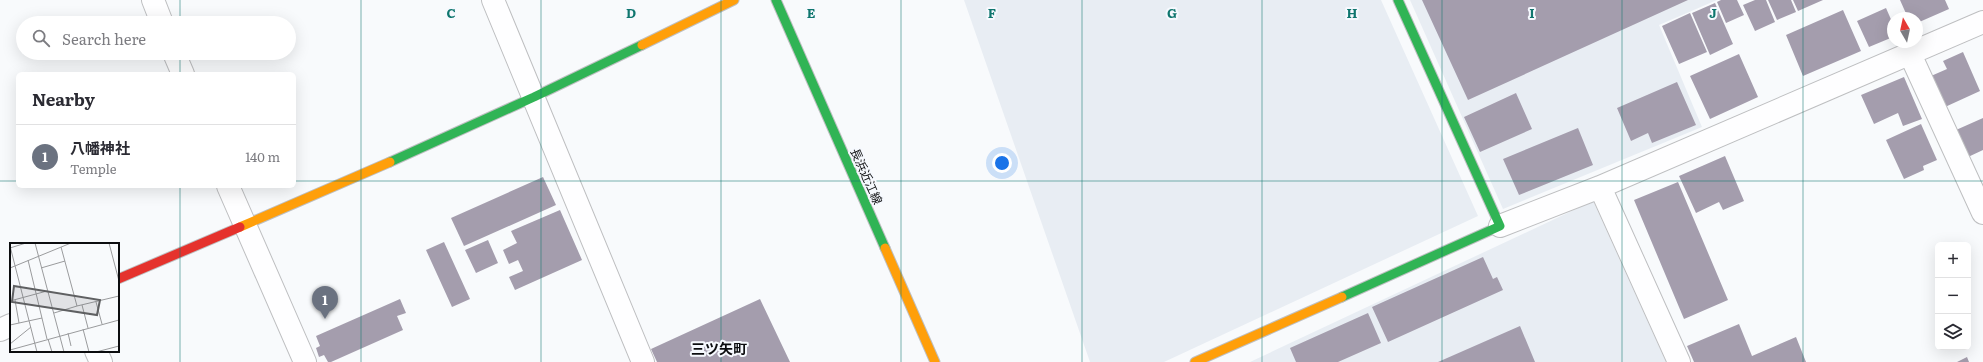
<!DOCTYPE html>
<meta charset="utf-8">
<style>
body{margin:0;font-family:Literata,"Noto Sans JP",serif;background:#f2f2f3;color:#2b2b33}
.controls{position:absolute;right:12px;bottom:12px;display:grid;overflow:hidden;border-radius:6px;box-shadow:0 4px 16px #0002}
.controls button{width:36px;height:36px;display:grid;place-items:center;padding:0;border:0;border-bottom:1px solid #e1e1e2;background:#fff;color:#2b2b33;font:20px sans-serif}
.compass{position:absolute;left:1887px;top:12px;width:36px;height:36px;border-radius:50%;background:#fff;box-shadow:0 4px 16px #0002;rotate:351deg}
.you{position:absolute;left:1002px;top:163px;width:14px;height:14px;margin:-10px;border:3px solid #fff;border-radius:50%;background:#1a73e8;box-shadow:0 0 0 6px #1a73e833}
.badge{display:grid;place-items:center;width:26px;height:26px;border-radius:50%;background:#5f6062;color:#fff;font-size:13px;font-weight:700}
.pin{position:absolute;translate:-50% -33px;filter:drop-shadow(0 1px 2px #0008)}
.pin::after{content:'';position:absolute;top:21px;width:14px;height:12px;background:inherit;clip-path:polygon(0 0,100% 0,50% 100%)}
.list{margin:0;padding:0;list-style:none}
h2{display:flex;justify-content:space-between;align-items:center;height:52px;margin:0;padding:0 16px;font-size:17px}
h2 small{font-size:13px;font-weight:400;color:#7c7c81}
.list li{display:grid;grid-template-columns:26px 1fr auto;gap:12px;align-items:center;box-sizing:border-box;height:64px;padding:0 16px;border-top:1px solid #e1e1e2}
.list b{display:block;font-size:15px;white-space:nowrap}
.list p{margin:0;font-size:13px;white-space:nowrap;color:#7c7c81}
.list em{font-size:13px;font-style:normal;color:#7c7c81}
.icon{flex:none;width:22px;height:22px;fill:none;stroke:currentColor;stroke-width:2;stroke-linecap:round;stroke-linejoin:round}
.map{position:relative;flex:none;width:1983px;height:362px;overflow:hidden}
.search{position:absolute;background:#fff;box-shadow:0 4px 16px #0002;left:16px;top:16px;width:280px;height:44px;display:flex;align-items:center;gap:10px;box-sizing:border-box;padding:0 14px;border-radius:22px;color:#7c7c81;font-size:15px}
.panel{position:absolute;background:#fff;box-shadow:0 4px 16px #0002;left:16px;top:72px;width:280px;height:116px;border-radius:6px}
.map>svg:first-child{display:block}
.built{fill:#e8edf3}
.building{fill:#a49dad}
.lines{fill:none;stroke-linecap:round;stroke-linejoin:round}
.street-casing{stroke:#bebfc1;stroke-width:24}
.fast-casing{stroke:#bebfc1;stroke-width:11}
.slow-casing{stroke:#bebfc1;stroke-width:11}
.jam-casing{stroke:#bebfc1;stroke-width:11}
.street{stroke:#fefeff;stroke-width:22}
.fast{stroke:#30b455;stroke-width:9}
.slow{stroke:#ff9f0a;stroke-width:9}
.jam{stroke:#e5322d;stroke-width:9}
.grid{fill:none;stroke:#0f766e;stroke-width:1;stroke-opacity:0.55}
.labels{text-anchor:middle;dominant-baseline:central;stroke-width:4;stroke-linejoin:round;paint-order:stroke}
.street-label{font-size:12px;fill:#0c0d0f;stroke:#f6f9fe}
.quarter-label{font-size:14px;font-weight:bold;fill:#0c0d0f;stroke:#f6f9fe}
.inset-road{fill:none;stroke:#9a9b9d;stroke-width:1}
.view{fill:#5f6062;fill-opacity:0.15;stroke:#5f6062;stroke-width:2}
.inset-edge{fill:none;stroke:#0c0d0f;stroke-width:2}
.grid-label{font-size:13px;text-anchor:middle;font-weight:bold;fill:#0f766e;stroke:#f6f9fe;stroke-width:4;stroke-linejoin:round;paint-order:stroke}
</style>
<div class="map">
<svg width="1983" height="362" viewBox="0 0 1983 362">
<rect width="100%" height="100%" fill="#f8fafc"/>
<path class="built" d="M964,0H1381L1478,216L1164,362H1090Z
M1410,0H1717L1659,25L1702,127L1503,209Z
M1593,201L1666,362H1250Z"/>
<path class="building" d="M1422,0H1688L1468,100Z
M1721,0H1737L1744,15L1726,23L1717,2Z
M1755,0H1766L1775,22L1755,31L1743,5Z
M1768,0H1791L1796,12L1777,20Z
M1793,0H1823L1798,11Z
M1900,0H1945L1949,9L1917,23V18H1908Z
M1715,3L1733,44L1710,55L1692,13Z
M1886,8L1893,24V37L1869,47L1857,21Z
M1843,10L1861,51L1803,76L1786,35Z
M1690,13L1707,52L1679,64L1662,26Z
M1963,52L1980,91L1945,107L1931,76L1947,69L1943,61Z
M1739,54L1758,97L1710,119L1690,76Z
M1904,77L1922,119L1903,126L1898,113L1874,124L1861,95Z
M1677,82L1696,125L1652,143L1648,133L1631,141L1617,108Z
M1516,93L1532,129L1480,152L1464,117Z
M1983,118V150L1968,157L1956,130Z
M1921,124L1937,160L1923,166L1924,170L1904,179L1886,140Z
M1578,128L1593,165L1519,195L1503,159Z
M1725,156L1744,201L1723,210L1719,202L1696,213L1679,176Z
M543,177L556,205L464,246L451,218Z
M1678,182L1728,300L1684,319L1634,200Z
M560,210L582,260L515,290L509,277L523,271L518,260L509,264L503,250L517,243L511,231Z
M488,240L498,263L476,273L465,250Z
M444,242L470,299L452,307L426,250Z
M1483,257L1493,279L1497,277L1503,290L1388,342L1372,307Z
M400,299L406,313L397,316L403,330L331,362H328L324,355L319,357L316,348L320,346L316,336Z
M760,299L790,362H657L651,349Z
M1368,313L1381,343L1338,362H1296L1290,348Z
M1739,324L1752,356L1796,337L1806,362H1694L1687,346Z
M1520,326L1535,362H1438Z
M1967,357L1969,362H1957Z"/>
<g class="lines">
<g class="street-casing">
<path id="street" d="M153,0L162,23
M493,0L643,362
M174,53L183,74
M1910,54L1983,213
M228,186L305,362
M1600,187L1679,362
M1500,226L1600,187L1983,22
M0,330L11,325
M96,351L101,362"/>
</g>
<g class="fast-casing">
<path id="fast" d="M776,0L885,248
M390,162L534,97L642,45
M1342,297L1500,226L1398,0"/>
</g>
<g class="slow-casing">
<path id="slow" d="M642,45L734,0
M240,227L390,162
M885,248L935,362
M1195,362L1342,297"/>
</g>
<g class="jam-casing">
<path id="jam" d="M118,279L240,227"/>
</g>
<use href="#street" class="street"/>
<use href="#fast" class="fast"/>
<use href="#slow" class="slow"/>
<use href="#jam" class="jam"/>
</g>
<path class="grid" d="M180,0V23M361,0V362M541,0V362M721,0V362M901,0V362M1082,0V362M1262,0V362M1442,0V362M1622,0V362M1803,0V362M180,53V74M0,181H18M294,181H1983M180,186V362"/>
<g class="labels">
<g class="street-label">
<text transform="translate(867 176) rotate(66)">長浜近江線</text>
</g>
<g class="quarter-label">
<text x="719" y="348">三ツ矢町</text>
</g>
</g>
<g transform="translate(10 243)">
<rect width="109" height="109" fill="#f8fafc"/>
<path class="inset-road" d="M25,0L54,109M99,0L109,38M0,3L27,109M0,5L16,0M18,17L37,96M0,25L61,0M31,25L55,18M5,57L9,80M0,58L37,48M86,59L92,81M72,62L78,85M67,63L109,53M44,70L67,63L51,4M0,82L32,75M73,86L79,109M58,90L61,103M38,96L42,109M0,101L21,84M0,107L109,77M86,109L109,103"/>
<path class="view" d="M4,43L90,57L87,72L2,59Z"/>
<rect width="109" height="109" class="inset-edge"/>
</g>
<g class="grid-label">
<text x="451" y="18">C</text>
<text x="631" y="18">D</text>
<text x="811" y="18">E</text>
<text x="992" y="18">F</text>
<text x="1172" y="18">G</text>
<text x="1352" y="18">H</text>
<text x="1532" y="18">I</text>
<text x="1713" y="18">J</text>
</g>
</svg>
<div class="controls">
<button>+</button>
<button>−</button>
<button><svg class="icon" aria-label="layers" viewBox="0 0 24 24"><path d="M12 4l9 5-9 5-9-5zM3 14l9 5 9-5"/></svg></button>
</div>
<svg class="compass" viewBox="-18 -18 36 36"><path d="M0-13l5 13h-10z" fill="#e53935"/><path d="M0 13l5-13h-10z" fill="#7c7c81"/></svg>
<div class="you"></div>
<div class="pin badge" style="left:325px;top:319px;background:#6b7280">1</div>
<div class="search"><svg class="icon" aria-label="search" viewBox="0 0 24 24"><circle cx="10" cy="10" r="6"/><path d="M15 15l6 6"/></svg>Search here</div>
<section class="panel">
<h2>Nearby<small></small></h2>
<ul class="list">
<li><span class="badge" style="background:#6b7280">1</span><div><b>八幡神社</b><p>Temple</p></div><em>140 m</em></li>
</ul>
</section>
</div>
